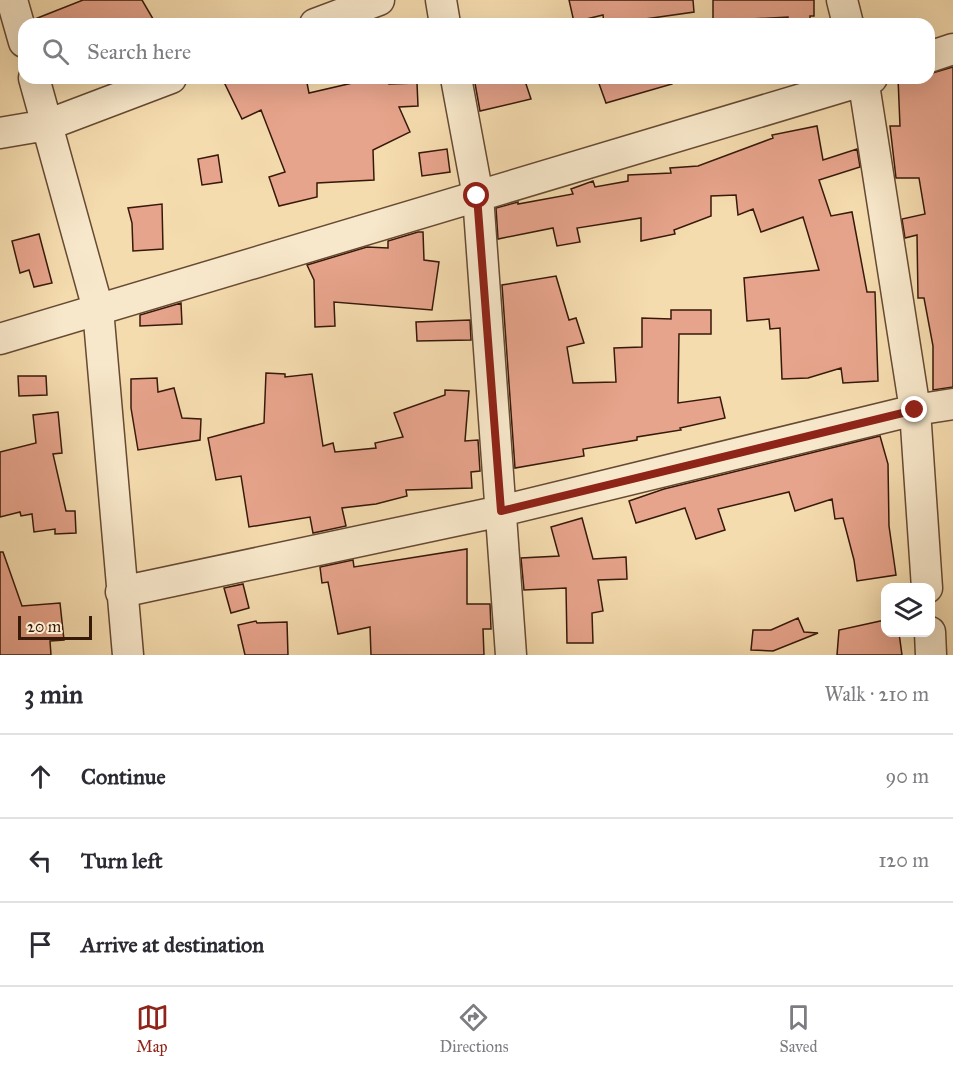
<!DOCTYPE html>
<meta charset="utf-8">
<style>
body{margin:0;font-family:"IM FELL Great Primer",serif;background:#f7f7f7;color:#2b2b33}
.controls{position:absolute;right:18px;bottom:18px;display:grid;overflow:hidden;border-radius:12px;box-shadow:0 6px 24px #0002}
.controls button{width:54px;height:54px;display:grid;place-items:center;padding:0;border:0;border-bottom:2px solid #e1e1e2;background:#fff;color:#2b2b33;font:30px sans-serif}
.scale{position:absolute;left:18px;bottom:15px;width:74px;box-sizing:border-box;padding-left:6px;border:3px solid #37190a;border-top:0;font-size:16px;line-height:21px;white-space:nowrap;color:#37190a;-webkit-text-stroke:4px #f8e8cb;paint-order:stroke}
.stop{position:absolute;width:18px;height:18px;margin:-14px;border:4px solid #8f2418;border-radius:50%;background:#fff}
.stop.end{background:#8f2418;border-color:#fff;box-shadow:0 2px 6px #0008}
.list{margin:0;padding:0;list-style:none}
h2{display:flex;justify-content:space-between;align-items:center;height:78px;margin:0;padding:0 24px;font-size:26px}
h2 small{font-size:20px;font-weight:400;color:#7c7c81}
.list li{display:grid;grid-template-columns:39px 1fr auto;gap:18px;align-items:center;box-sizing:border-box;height:84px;padding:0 24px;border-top:2px solid #e1e1e2}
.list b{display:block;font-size:22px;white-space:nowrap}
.list em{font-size:20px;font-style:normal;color:#7c7c81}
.icon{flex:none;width:33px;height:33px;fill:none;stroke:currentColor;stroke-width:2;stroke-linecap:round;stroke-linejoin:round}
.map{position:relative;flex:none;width:953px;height:655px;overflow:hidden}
.search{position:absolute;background:#fff;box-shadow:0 6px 24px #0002;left:18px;right:18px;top:18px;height:66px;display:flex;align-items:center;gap:15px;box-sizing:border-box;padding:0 21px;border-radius:18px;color:#7c7c81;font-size:22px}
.sheet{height:330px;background:#fff}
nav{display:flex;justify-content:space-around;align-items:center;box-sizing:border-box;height:84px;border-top:2px solid #e1e1e2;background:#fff;font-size:16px;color:#7c7c81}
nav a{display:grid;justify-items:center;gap:3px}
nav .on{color:#8f2418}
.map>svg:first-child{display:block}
.building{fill:#e7a48c;stroke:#37190a;stroke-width:1.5}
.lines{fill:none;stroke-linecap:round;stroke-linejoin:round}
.minor-casing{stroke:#664a33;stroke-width:33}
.minor{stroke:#f8e8cb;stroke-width:30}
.route{stroke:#8f2418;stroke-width:8}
</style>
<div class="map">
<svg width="953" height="655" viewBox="0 0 953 655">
<rect width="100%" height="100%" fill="#f5dcaf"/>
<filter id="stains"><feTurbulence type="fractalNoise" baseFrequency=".00333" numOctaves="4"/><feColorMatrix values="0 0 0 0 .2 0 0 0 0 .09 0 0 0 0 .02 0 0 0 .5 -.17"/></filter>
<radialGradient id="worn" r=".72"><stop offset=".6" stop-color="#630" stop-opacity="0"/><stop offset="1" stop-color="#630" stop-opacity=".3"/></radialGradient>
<path class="building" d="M83,0H142L156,24H37L35,19Z
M569,0H693L694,12L610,24H604L603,15L574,22Z
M713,0H814V16H810V24H788V17L713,21Z
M953,67V387L933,390V346L924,298H918L917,235L905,238L902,219L925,214L919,178H896L890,126H900L898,78H929V74Z
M222,78H306L309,93L374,78H389V84L417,83L418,106L399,107L410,132L373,150L374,180L317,183V197L279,206L269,177L285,172L261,110L242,119Z
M474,78H524L531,99L480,111Z
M597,78H671L672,84L606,103Z
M817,126L823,160L857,149L860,167L819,180L831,216L852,212L867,292H875L878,381L843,383L841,368L808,378L782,379L780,328L770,329L769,319L747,321L744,278L819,270L803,217L761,232L753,209L738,215L736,195L711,196V216L674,230L675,234L641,241V218L577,228L580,242L557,246L553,228L498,239L496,208L518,202V204L573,194L571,189L593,181L595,187L628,181V175L671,173L670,168L698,166L773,138L772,135Z
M447,149L450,172L422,176L419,153Z
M218,155L222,182L202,185L198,159Z
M162,204L163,249L133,251L132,223L128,208Z
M418,232H423L424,260L439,262L432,310L334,302L335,326L315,327L314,280L307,265L367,247L388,248V241Z
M39,234L52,283L34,287L29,270L20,273L12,241Z
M556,276L569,320L576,318L584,343L567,347L573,383L616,382L614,348L642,347V318L671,319V310H711V334H679L678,403L720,397L725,418L680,428L681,430L637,437V440L583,449L584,456L515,468L502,285Z
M181,303L182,324L140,326V315Z
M470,320L471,340L417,341L416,322Z
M266,373L285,374V377L312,374L323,446L333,443L335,452L376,448L375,443L403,437L394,413L445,395V390L469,391L465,441L478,440L480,471L471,472L472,488L406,490L407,496L376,504L342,508L346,526L313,533L310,517L249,527L241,476L216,480L208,438L264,423Z
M18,376H46L47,395L19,396Z
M157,378L158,392L174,388L182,418L201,419L200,440L138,450L131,408V379Z
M58,412L62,453L53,454L66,511H75L76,533L55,534V529L34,532L32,514L21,516L20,512L0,517V452L36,443L33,415Z
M880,436L888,464L889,526L896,575L857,581L854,560L843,518L835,519L832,499L795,511L789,492L718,509L725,530L696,539L685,508L636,523L629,501L664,489Z
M582,518L593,559L626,557L627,579L598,580L603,611L592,613L593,643H567L566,588L524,590L521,558L559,556L551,527Z
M467,549V604H490L491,629H483L484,655H371L370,627L338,634L328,582L322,583L320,567L353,560L354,567Z
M0,552H3L22,606L60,603L64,640L50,641L51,655H0Z
M243,584L249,608L231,613L224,588Z
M798,618L804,632L818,633L773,651L751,650L753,630H771Z
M885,620V633H899L902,655H837L839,630Z
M256,621L257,623L287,622L288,655H245L238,625Z"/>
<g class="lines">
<g class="minor-casing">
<path id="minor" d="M12,0L24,42
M441,0L445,24
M842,0L848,24
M315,24L379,0
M929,57L953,49
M34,78L98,309L128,655
M456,78L478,196L511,655
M863,78L915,410L927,588
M0,133L47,125L171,78
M0,339L872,78
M121,592L501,511L915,410L953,404
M930,632L931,655"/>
</g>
<use href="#minor" class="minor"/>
</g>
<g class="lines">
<path class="route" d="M477,196L501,511L915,410"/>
</g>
<rect width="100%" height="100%" filter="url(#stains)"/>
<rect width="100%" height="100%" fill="url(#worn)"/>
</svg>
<div class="controls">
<button><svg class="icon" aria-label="layers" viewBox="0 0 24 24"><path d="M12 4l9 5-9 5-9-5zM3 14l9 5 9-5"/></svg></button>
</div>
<div class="scale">20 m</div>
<div class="stop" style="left:477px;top:196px"></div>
<div class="stop end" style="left:915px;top:410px"></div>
<div class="search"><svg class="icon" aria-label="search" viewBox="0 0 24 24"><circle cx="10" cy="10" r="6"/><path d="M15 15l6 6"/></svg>Search here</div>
</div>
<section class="sheet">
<h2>3 min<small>Walk · 210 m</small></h2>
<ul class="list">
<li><svg class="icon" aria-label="ahead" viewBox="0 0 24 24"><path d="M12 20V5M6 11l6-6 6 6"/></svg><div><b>Continue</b></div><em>90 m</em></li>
<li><svg class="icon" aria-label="left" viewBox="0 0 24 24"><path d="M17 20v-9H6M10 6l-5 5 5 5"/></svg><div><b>Turn left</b></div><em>120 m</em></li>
<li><svg class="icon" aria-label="arrive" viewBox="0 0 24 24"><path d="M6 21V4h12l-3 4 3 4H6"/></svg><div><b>Arrive at destination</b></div></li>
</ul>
</section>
<nav>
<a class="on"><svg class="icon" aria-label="map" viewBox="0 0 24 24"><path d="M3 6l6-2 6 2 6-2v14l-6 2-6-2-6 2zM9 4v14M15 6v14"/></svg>Map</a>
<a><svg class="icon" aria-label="directions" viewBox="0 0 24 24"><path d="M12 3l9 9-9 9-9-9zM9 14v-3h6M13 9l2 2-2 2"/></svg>Directions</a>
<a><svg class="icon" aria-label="saved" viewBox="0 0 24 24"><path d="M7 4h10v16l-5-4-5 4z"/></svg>Saved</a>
</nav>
